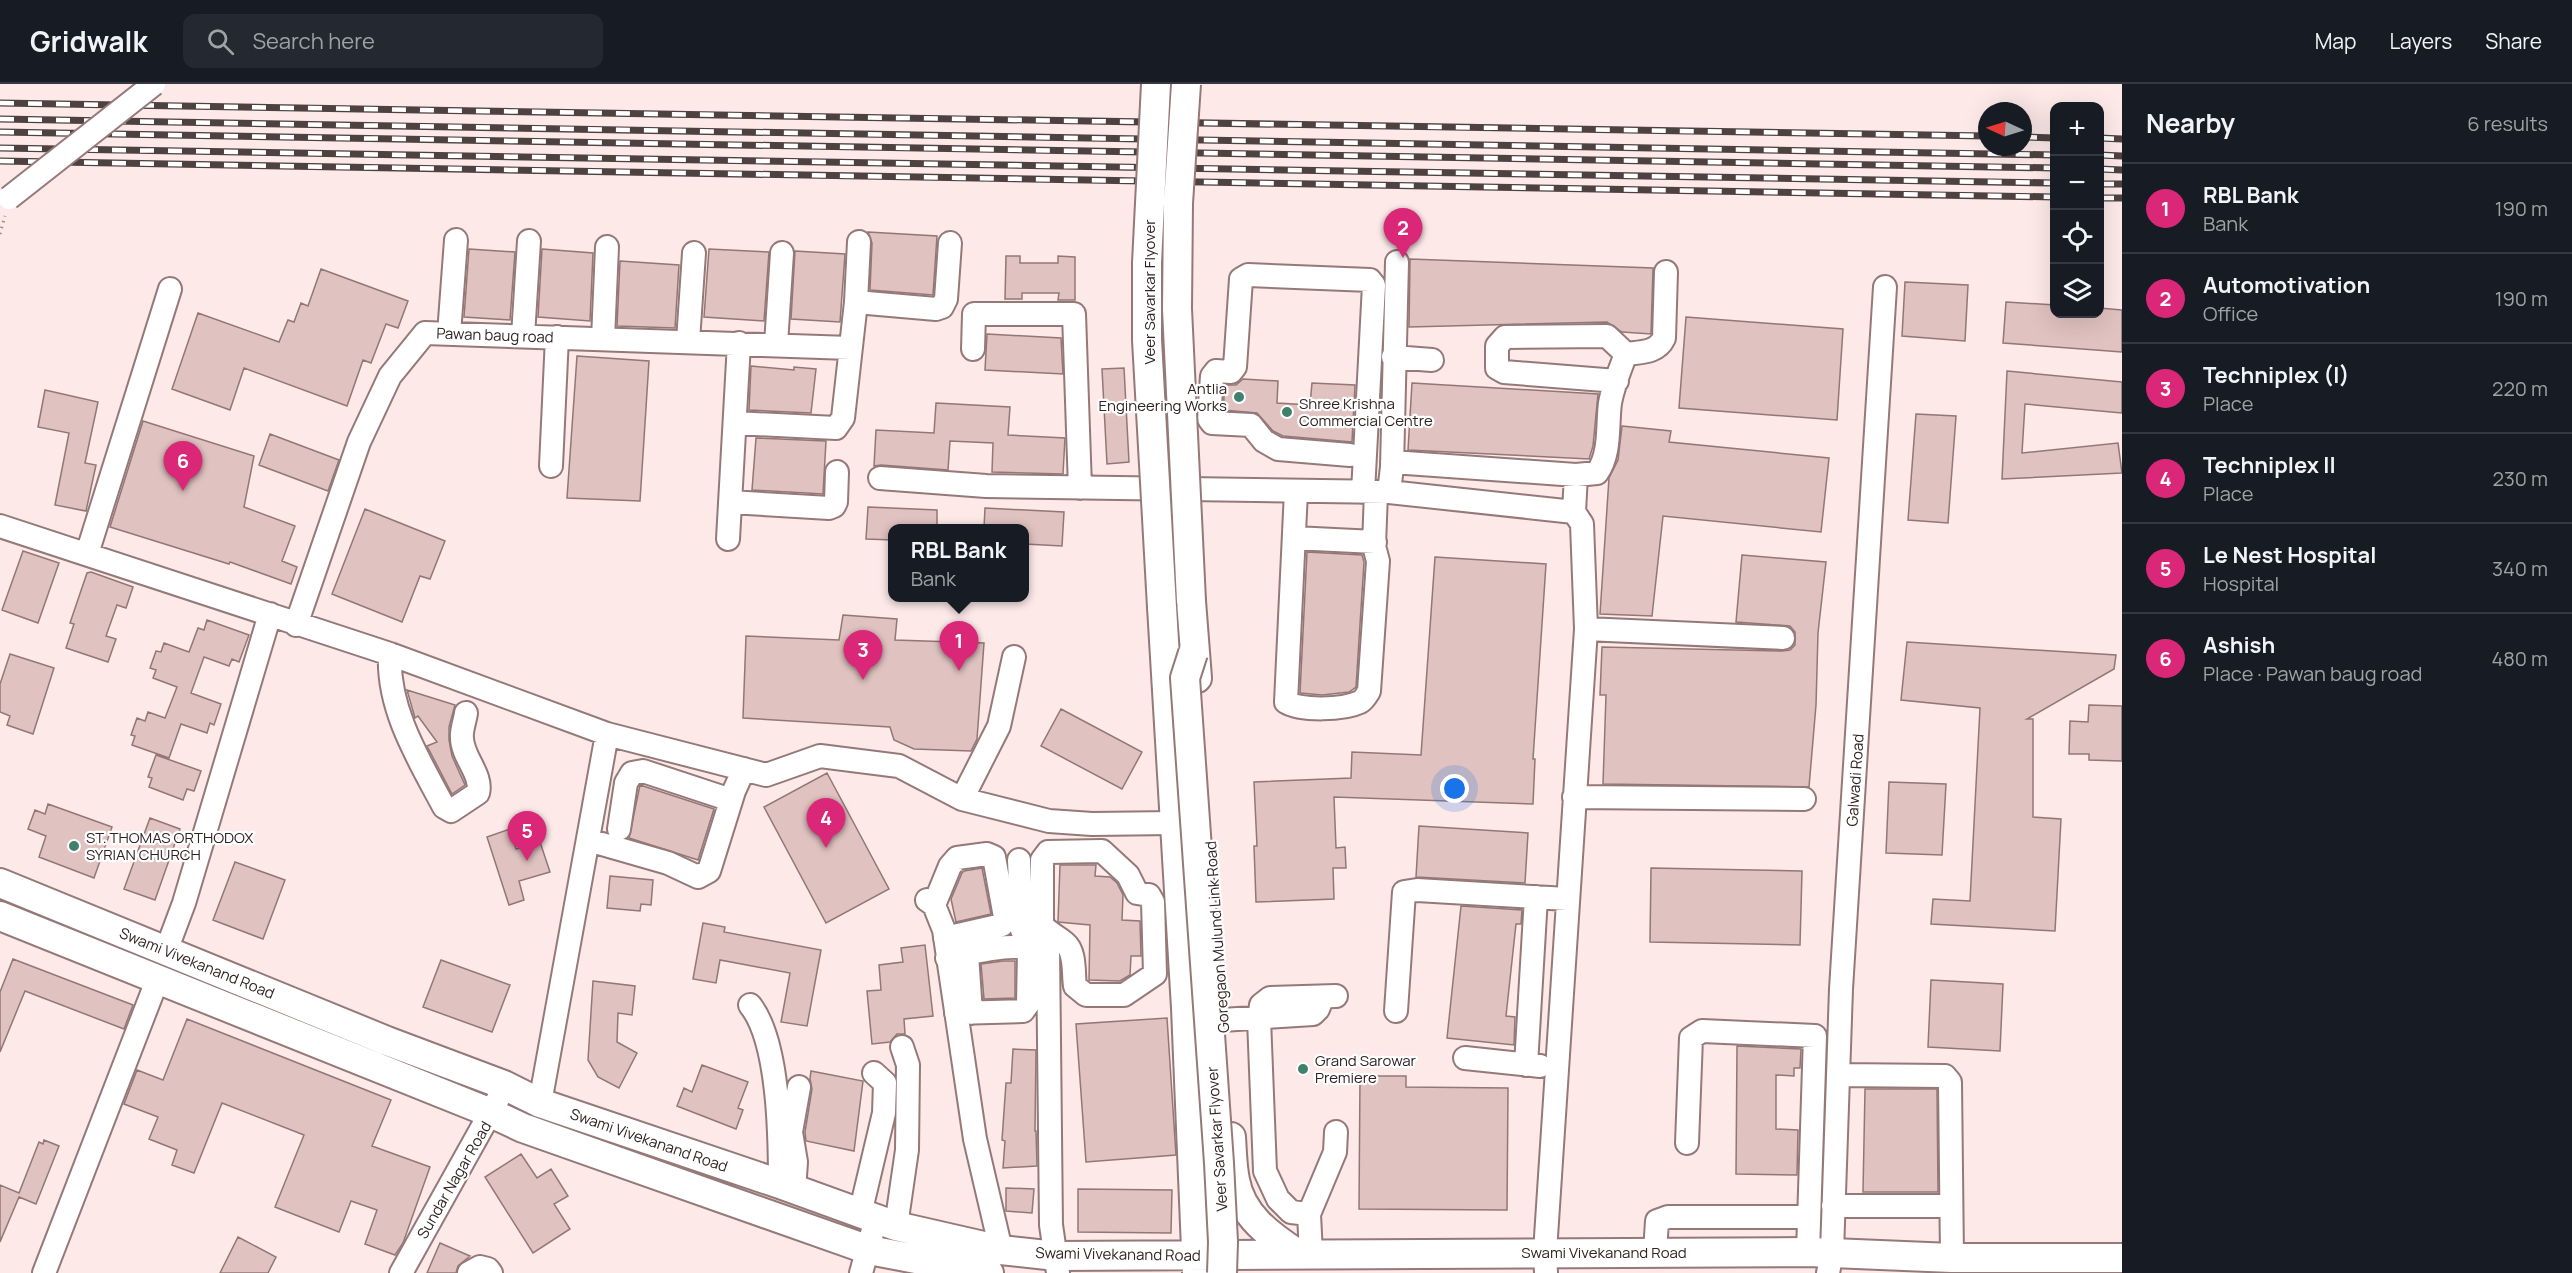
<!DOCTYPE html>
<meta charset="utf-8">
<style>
body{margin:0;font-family:Manrope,sans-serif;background:#242831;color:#f1f3f6}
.controls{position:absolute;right:18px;top:18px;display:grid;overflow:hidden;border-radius:12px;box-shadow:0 6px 24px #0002}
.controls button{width:54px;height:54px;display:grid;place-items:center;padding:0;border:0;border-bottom:2px solid #363941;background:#171b24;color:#f1f3f6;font:30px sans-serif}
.compass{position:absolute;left:1978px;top:18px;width:54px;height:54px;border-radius:50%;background:#171b24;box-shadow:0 6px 24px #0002;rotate:274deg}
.you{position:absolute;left:1455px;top:705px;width:21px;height:21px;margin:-15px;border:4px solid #fff;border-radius:50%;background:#1a73e8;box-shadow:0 0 0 9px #1a73e833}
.badge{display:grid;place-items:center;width:39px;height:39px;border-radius:50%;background:#db2777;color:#fff;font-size:20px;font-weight:700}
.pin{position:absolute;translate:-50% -50px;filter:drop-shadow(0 2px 3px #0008)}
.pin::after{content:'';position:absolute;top:32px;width:21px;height:18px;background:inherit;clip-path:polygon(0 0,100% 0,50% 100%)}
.popup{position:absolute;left:888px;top:440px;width:141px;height:78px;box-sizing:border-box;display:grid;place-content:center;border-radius:12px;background:#171b24;filter:drop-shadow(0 2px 4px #0005);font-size:20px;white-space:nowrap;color:#9ea1a6}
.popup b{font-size:22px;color:#f1f3f6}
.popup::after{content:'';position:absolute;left:50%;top:100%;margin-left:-12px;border:12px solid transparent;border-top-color:#171b24}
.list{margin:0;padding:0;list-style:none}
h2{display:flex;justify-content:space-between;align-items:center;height:78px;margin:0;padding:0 24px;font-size:26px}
h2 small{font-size:20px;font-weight:400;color:#9ea1a6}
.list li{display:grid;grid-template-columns:39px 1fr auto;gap:18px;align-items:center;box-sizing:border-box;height:90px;padding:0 24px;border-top:2px solid #363941}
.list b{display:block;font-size:22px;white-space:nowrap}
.list p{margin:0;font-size:20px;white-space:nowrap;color:#9ea1a6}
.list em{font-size:20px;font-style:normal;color:#9ea1a6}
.icon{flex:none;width:33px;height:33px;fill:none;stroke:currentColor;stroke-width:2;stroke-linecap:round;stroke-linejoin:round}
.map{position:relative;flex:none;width:2122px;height:1189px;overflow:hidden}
header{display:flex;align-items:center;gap:36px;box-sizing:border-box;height:84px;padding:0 30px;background:#171b24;border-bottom:2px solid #363941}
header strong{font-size:28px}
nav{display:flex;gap:33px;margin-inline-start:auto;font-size:21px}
.search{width:420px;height:54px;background:#242831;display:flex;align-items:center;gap:15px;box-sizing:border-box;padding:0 21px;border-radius:12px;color:#9ea1a6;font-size:22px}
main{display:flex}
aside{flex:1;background:#171b24}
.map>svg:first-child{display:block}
.building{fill:#e0c2c0;stroke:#927775;stroke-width:1.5}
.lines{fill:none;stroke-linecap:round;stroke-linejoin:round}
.minor-casing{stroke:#947978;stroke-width:26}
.major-casing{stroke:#947978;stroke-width:32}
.path{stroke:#978887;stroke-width:3;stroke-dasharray:1.5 4.5;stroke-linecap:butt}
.minor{stroke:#fff;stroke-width:22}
.major{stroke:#fff;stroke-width:28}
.rail-casing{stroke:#4e4241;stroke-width:7}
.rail{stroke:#fff;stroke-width:4.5;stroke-dasharray:14;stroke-linecap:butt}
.minor-bridge-casing{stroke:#947978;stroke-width:26;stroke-linecap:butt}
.major-bridge-casing{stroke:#947978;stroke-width:32;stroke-linecap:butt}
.minor-bridge{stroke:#fff;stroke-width:22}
.major-bridge{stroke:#fff;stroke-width:28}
.poi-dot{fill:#41806d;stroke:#fff;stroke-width:2}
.labels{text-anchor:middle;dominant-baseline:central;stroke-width:4.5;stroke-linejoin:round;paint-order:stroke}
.street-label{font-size:15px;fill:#2f2423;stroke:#fff}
.poi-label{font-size:15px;fill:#2f2423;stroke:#fff;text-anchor:start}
</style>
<header>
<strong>Gridwalk</strong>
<div class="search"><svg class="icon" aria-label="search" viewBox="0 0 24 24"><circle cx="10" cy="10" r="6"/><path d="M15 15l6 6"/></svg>Search here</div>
<nav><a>Map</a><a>Layers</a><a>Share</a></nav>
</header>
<main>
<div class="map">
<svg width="2122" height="1189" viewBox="0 0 2122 1189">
<rect width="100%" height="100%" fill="#fce9e8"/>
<path class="building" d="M868,148L937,152L933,211L870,206L872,159Z
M469,165L515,168L510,236L464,233Z
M542,165L593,169L590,237L538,233Z
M709,165L769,168L764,237L704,233Z
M795,167L845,170L840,238L791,235Z
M1006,172H1020V179H1058V172L1075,173V216H1058L1059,209H1022V215H1005Z
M1410,175L1653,184L1651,250L1622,248L1607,238L1409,243Z
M620,177L679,181L675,244L617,242Z
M321,185L408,217L398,244L386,240L371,279L363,276L347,322L244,284L230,326L172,305L198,229L279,258L288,236L294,238L301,219L308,222Z
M1905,198L1968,201L1965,257L1902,252Z
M2006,218L2055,221V230H2100V224L2122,226V268L2003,259Z
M1686,233L1843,245L1837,336L1679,324Z
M987,250L1061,254L1063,290L985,286Z
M577,272L649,277L640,417L567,414Z
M751,282L794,286V283L816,285L811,329L749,326Z
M1124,284L1129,378L1107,380L1102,285Z
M2007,287L2122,298V329L2025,320L2022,369L2118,359L2122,389L2002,395Z
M1243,295L1278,297L1277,319L1310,321L1312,299L1355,301L1352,358L1283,352L1273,347L1257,329L1223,326L1225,301H1236Z
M1412,299L1598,310L1593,362L1589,375L1408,366Z
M45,306L98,318L85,379L96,381L86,427L55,421L69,349L38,343Z
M936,319L1010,323L1008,351L1065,354L1063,390L992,388L993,359L950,357L948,386L881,381L874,382L876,346L934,349Z
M1916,330L1956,332L1948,439L1908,436Z
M143,337L254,372L244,423L295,442L282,477L297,483L291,500L230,478L229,480L110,443Z
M1622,342L1671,347L1669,358L1829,374L1821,448L1663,432L1652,532L1600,530L1609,394L1618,376Z
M270,350L339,376L328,407L259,381Z
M756,354L826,357L823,410L752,406Z
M868,423L937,426V444H893V456L866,455Z
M985,424L1064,428L1062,462L1025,460V444H984Z
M365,425L445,457L430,495L420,492L402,538L332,510Z
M23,467L59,479L38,539L2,526Z
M1307,468L1362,471L1364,478L1356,603L1349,608L1322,611L1300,609Z
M1742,471L1826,478L1818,549L1816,621L1809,703L1603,700L1606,611H1600L1602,563L1782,567L1790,566L1795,561V548L1790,542L1736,538Z
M1435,473L1546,480L1533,675H1535L1533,720L1334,713L1336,764L1345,763L1346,784H1333L1334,815L1256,818L1254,762H1257L1254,698L1351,694L1352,668L1421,671Z
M91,488L133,503L126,524L117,521L106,552L116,555L108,578L66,564L74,540L70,539L87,489Z
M843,531L897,535L895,556L984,559L977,655L971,667L914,665L894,656L890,643L743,634L746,552L839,556Z
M207,536L249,551L239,578L232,575L229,582L204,573L191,609L221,620L214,641L210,639L207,649L181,640L169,674L132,661L135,652L131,651L137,634L145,637L148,628L165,634L177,603L153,594L156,586L150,584L156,567L161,568L164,559L189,568L198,544L204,546Z
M1907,558L2116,571L2114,585L2027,635H2033V733L2061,735L2055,847L1931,840L1933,815L1970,817L1980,624L1901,616Z
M10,570L54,584L33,650L7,641L10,632L0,628V600Z
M407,606L455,621L449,643V656L452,672L465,701L452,710L427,662L437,658L418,632L415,634Z
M2089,621L2122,622V677L2089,676V670H2069L2070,637L2088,638Z
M1061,625L1142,668L1122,705L1041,662Z
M156,671L201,687L194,707L187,705L183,716L149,703L152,694L148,693Z
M827,689L889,805L826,839L764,723Z
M1889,698L1946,700L1942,771L1886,769Z
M640,701L714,725L698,776L629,754Z
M48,720L112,743L94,794L39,773L46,752L28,745L35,726L45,730Z
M150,734L180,745L155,816L124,805Z
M1419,742L1528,749L1525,799L1416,793Z
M510,745L516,765L540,758L550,788L519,797L524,816L509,821L487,753Z
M235,778L285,796L263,855L213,836Z
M1060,781H1096L1095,792L1110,793L1117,799L1123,811L1122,836L1140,837L1141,872H1131L1130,891L1120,897L1089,896L1090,841L1058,838Z
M982,784L991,830L956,838L951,815L962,789L964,787Z
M1651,784L1802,787L1800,861L1650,858Z
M610,792L653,796L651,821L641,820L640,827L607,824Z
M1461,822L1522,826L1521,840H1516L1506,932L1515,933L1514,961L1447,954Z
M703,839L725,843L724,848L821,866L807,942L781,938L790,889L720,876L716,899L693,895Z
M925,861L933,932L904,935L905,950H897L890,958L872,960L867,907L881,906L879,881L903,878L901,864Z
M13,875L133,921L124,945L25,907L0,968V908Z
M441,876L510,901L492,948L423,923Z
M1003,877H1015V914L984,915L981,880Z
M1931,896L2003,900L2000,967L1928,963Z
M593,897L635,902L632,931L618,929L617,958L637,969L619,1004L598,993L588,976Z
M1167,934L1176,1071L1086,1078L1076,940Z
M187,935L391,1016L372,1062L430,1083L403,1159L395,1171L365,1160L377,1126L351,1117L339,1148L275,1123L304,1051L222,1019L194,1089L172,1081L177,1066L149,1055L158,1033L124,1020L137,986L163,996Z
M1737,962L1801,965L1800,984H1794V992L1776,991V1045L1798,1046L1797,1091L1736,1090Z
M1013,965L1036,966L1035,1047H1036L1037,1082L1003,1084L1005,1057L1002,1056L1006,999H1011Z
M702,981L748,998L738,1024L743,1026L736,1045L677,1022L684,1004L692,1008Z
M811,987L863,997L854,1067L806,1057L805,1048L812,1005L810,995Z
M1360,992H1406V1003L1508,1004L1507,1126L1359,1125Z
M1865,1005H1937L1938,1108H1863Z
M44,1056L59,1062L36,1120L19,1113L0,1158V1101L19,1109L39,1058L43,1060Z
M521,1070L537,1094L551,1085L568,1112L554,1120L570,1145L533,1169L485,1093Z
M1006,1104L1034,1105L1032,1129L1006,1127Z
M1078,1105L1172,1106L1171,1149L1078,1148Z
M238,1153L276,1173L268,1189H220Z
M440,1159L470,1172L458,1182L456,1189H427Z"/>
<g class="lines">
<g class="minor-casing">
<path id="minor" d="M856,218L936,225L942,223L946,215L950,159
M449,250L456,156
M523,252L529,157
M603,255L607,163
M688,257L694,169
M776,260L782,169
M973,265L974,230H1074L1080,404
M1393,273L1432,276
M1617,297L1504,288L1497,284V262L1505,253L1607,252L1626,270
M735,339L836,344L843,334L856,218L859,158
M1350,371L1278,365L1264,357L1251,341L1212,339L1209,335L1212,292L1216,287L1231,288L1235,283L1241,195L1248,191L1370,196L1374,201L1363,408
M1392,378L1576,391
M551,382L557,253
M880,394L986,402L1389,408L1574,428L1582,440L1586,545L1545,1168L1546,1189
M1296,407L1286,618C1301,627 1343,626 1360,618C1364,616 1366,612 1369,607L1378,477L1374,462L1376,408
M1389,408L1392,383L1397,178
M730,418L829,424L834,422L836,418L837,388
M1574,428L1576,391L1597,389C1611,369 1607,342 1610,319C1613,303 1620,285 1626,270C1641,268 1657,269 1664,254L1666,188
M0,442L390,570L607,650L766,691L820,672L899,682L962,715L1049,737L1092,740L1174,739
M1294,454L1375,458
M728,455L739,259
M87,470L170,205
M296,541L359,358L390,292L425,249L850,264
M1586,545L1783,554
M390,570C387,625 419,676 444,723L451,727L478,709C483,691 462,673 462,654C461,646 465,637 466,629
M1574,713L1804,715
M962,715L999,642L1014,573
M619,745L626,699L632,689L643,687L731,716
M588,756L668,779L698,793L709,787L734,707L744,685
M1102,767L1128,791L1137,809L1149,811L1153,818L1155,890L1124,911H1086L1075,902C1073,889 1076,868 1065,859C1057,852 1050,850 1042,841V776L1048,768Z
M1019,776L1022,846L1048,864L1051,1141L1058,1189
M927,816L934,821L944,846L975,1055L1001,1166
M934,821L950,782L957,774L987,770L994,773L1005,833L1002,841L945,854
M166,867L184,819L270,530
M967,870L971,929
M947,874C967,870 1013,857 1029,866L1028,920L1023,927L956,929
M750,921C779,957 780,1052 780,1100
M1396,927L1404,808L1417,806L1567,815
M1222,936L1313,930L1318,925L1323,913
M1465,974L1540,982
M1526,981L1536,813
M1838,991L1945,992L1950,998L1952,1174
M540,1019L607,650
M1687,1059L1691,954L1702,947L1815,952L1808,1168
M794,1106L796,1078L791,1048L799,1003
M1833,1122H1951
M860,1130L884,1029L885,999L874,989
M1309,1130L1291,1128L1278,1115L1265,1087L1259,935L1261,921L1270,914L1336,912
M896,1142L907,1066L908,981L902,963
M1655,1168L1657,1137L1668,1133H1809
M1311,1170L1309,1130L1335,1068L1336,1048
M44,1189L158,894
M401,1189L498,1015
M469,1189L480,1183L488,1185L491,1189
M861,1189L876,1135
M1828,1189L1832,1168L1841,905L1885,203"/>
</g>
<g class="major-casing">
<path id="major" d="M1191,517L1197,594
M1162,523L1186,924L1197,1189
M0,799L387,957L504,1001L540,1019L780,1100L896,1142L1001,1166L1056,1172L1808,1168L1952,1174H2122
M0,832L491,1029L523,1044L869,1166L989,1189
M1231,1053C1232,1067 1232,1082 1235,1096C1241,1131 1270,1152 1298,1170"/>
</g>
<path class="path" d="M0,150L5,132"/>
<use href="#minor" class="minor"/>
<use href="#major" class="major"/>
<g class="rail-casing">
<path id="rail" d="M0,19L1987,52
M0,35L2054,71
M0,48L2054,84
M2023,53L2054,54
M2100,54L2122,55
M0,64L2054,99
M2100,71L2122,72
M0,77L2054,113
M2100,85L2122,86
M2100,100H2122
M2100,114H2122"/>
</g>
<use href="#rail" class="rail"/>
<g class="minor-bridge-casing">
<path id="minor-bridge" d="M9,114L154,0"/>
</g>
<g class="major-bridge-casing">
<path id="major-bridge" d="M1156,0L1147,179V256L1162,523
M1186,0L1178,119L1177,225L1191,517
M1193,569L1185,594L1219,1079L1223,1158L1222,1189"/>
</g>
<use href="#minor-bridge" class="minor-bridge"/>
<use href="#major-bridge" class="major-bridge"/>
</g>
<g class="poi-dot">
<circle cx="1239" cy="313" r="6"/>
<circle cx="1287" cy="328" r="6"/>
<circle cx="74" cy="762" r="6"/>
<circle cx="1303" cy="985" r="6"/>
</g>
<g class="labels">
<g class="street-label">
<text transform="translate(1149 208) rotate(-90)">Veer Savarkar Flyover</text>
<text transform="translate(495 251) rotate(2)">Pawan baug road</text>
<text transform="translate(1855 696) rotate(-86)">Galwadi Road</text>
<text transform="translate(1217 853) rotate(-94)">Goregaon Mulund Link Road</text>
<text transform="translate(197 879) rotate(22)">Swami Vivekanand Road</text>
<text transform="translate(1217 1055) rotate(-94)">Veer Savarkar Flyover</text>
<text transform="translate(649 1056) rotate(19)">Swami Vivekanand Road</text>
<text transform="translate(454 1096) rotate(-60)">Sundar Nagar Road</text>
<text x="1604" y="1168">Swami Vivekanand Road</text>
<text transform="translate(1118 1170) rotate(1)">Swami Vivekanand Road</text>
</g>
<g class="poi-label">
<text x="1227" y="304" text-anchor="end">Antlia<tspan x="1227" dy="17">Engineering Works</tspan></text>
<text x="1299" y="319">Shree Krishna<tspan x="1299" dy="17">Commercial Centre</tspan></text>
<text x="86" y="753">ST. THOMAS ORTHODOX<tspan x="86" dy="17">SYRIAN CHURCH</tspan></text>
<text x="1315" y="976">Grand Sarowar<tspan x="1315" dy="17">Premiere</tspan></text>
</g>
</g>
</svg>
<div class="controls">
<button>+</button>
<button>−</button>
<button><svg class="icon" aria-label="locate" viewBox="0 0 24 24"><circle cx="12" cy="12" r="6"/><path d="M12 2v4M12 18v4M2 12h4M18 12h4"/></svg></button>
<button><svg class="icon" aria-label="layers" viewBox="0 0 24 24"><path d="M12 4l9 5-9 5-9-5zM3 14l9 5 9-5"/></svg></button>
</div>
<svg class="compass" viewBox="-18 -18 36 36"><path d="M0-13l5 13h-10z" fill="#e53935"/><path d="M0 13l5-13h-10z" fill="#9ea1a6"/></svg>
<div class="you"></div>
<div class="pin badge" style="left:959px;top:587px">1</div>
<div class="popup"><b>RBL Bank</b>Bank</div>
<div class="pin badge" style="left:1403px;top:174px">2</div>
<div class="pin badge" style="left:863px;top:596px">3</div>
<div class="pin badge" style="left:826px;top:764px">4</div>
<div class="pin badge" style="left:527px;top:777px">5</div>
<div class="pin badge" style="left:183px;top:407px">6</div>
</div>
<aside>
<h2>Nearby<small>6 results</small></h2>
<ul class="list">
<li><span class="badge">1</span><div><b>RBL Bank</b><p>Bank</p></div><em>190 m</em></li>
<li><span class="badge">2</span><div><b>Automotivation</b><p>Office</p></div><em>190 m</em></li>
<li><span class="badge">3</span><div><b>Techniplex (I)</b><p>Place</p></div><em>220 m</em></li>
<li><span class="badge">4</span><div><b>Techniplex II</b><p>Place</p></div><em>230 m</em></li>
<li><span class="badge">5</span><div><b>Le Nest Hospital</b><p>Hospital</p></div><em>340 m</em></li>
<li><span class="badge">6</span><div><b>Ashish</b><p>Place · Pawan baug road</p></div><em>480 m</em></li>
</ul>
</aside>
</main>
